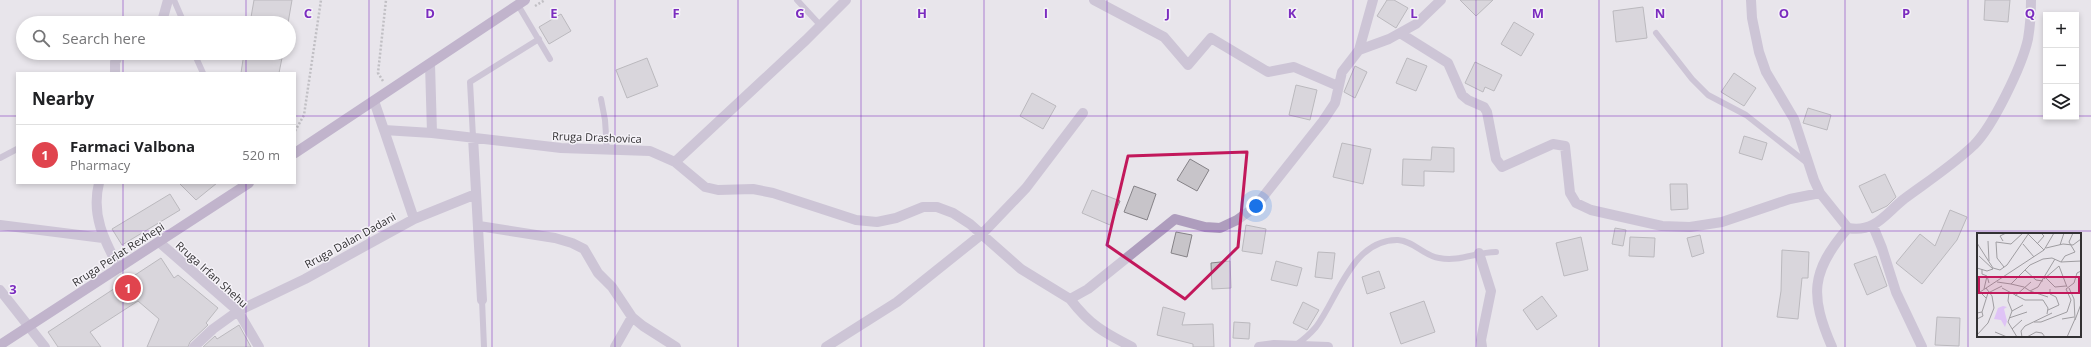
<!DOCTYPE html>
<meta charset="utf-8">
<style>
body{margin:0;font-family:"Open Sans",sans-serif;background:#f6f6f6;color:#202124}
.controls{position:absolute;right:12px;top:12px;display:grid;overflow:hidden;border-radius:0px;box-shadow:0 2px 6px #0003}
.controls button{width:36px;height:36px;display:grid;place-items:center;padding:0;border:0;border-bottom:1px solid #e0e0e0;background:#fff;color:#202124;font:20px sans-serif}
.you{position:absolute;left:1256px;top:206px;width:14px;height:14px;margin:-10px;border:3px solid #fff;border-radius:50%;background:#1a73e8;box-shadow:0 0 0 6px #1a73e833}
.badge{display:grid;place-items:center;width:26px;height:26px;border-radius:50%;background:#32674c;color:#fff;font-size:13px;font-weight:700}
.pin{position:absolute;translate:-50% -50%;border:2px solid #fff;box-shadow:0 1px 4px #0006}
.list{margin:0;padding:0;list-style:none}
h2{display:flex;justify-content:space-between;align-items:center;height:52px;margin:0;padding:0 16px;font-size:17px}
h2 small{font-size:13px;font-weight:400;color:#757577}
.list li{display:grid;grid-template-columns:26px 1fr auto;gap:12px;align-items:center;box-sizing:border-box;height:60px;padding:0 16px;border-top:1px solid #e0e0e0}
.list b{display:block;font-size:15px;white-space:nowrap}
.list p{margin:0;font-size:13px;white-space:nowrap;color:#757577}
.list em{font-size:13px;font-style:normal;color:#757577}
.icon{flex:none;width:22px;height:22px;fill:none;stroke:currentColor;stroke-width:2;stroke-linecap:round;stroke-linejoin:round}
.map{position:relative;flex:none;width:2091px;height:347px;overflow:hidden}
.search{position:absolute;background:#fff;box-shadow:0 2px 6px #0003;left:16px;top:16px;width:280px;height:44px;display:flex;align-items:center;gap:10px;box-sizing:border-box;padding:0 14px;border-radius:22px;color:#757577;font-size:15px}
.panel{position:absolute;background:#fff;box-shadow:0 2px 6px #0003;left:16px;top:72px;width:280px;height:112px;border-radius:0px}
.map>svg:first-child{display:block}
.building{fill:#c7c4c9;stroke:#858287}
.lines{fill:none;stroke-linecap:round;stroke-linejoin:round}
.path{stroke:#929094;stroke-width:2.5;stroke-dasharray:2 2;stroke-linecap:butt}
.lane{stroke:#ae9dbd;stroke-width:6}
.street{stroke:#ae9dbd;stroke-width:10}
.secondary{stroke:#9278a7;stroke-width:10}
.marked{fill:none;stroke:#c2185b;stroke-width:3;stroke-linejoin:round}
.grid{fill:none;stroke:#7b2cbf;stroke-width:1;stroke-opacity:0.55}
.labels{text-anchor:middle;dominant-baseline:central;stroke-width:3;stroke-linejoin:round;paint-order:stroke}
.street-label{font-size:11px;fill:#323133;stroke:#f5f2f8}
.inset-road{fill:none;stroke:#9f9da1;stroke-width:1}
.view{fill:#c2185b;fill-opacity:0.15;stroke:#c2185b;stroke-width:2}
.inset-edge{fill:none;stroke:#323133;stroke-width:2}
.grid-label{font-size:13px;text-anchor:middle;font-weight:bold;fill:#7b2cbf;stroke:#f5f2f8;stroke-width:3;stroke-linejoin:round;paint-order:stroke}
</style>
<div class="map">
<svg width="2091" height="347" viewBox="0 0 2091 347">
<rect width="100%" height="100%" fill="#e8e5eb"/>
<path class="building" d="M254,0H292L288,23H250Z
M1387,0H1394L1408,8L1396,28L1377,16Z
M1460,0H1493L1476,16Z
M1985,0H2010L2008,22L1984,20Z
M1643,7L1647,38L1616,42L1613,11Z
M561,14L571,31L549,44L539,27Z
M1514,22L1534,34L1521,56L1501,44Z
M244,53H283L279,73H241Z
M647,58L658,86L627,98L616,70Z
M1407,58L1427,66L1416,91L1396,83Z
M1475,62L1502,75L1494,91L1485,87L1483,92L1465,83Z
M1355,66L1367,72L1355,98L1344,92Z
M1734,73L1756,88L1744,106L1721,92Z
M1296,85L1317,90L1310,120L1289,115Z
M1032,93L1056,106L1043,129L1020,116Z
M1808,108L1831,115L1827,130L1803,123Z
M1744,136L1767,143L1762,160L1739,153Z
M1342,143L1371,149L1363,184L1333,177Z
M1432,147L1454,148V172L1424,171V186L1402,185L1403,159L1431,160Z
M1190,159L1209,170L1197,191L1177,180Z
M1885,174L1896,197L1887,206L1872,213L1859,186Z
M179,183H217L196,200Z
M1670,184H1687L1688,209L1671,210Z
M1134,186L1156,194L1147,220L1124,212Z
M1092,190L1120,201L1110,225L1082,213Z
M170,194L180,210L122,245L112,229Z
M1950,210L1967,217L1957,240L1922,284L1896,263L1920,234L1935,246Z
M1246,225L1266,229L1262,254L1242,251Z
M1615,228L1626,230L1623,246L1612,244Z
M1176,232L1192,235L1187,257L1171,253Z
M1700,235L1704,253L1692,257L1687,238Z
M1581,237L1588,270L1564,276L1556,243Z
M1630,237L1655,238L1654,257L1629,256Z
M1782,250L1809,252L1808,278H1802L1798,319L1777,317L1781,291Z
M1318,252L1335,253L1332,279L1315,277Z
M1876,256L1887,286L1867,295L1854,264Z
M161,258L174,278L178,275L218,308L206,323L208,325L190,342L188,347H147L159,319L138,301L90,332L101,347H58L48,332Z
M1230,261L1231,288L1212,289L1211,263Z
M1276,261L1302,268L1297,286L1271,280Z
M1379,271L1385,288L1367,294L1362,277Z
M1542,296L1557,316L1537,330L1523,310Z
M1424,301L1435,332L1401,344L1390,313Z
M1303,302L1319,310L1307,330L1293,323Z
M1163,307L1185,313L1182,325L1213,324L1214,347H1193V344L1157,335Z
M1937,317L1960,318L1959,346L1935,345Z
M1234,322L1250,323L1249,339L1233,338Z
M239,325L251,347H203L215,336L217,339Z"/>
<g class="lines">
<path class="path" d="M535,6L545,0
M383,81L378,73L386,0
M295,131L304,115L321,0"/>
<path class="lane" d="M174,0L184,23
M797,0L821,26
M518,5L550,59
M1656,33L1692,79L1708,95L1746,115L1807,163
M194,53L203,73
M601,99L605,120L607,150
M473,137L470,82L539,39
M0,158L17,149
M482,300L484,347
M1296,345C1303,340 1310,334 1316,327C1338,298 1352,239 1398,240C1414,241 1424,256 1439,258C1460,262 1476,252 1496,252"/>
<path class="street" d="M1094,0L1164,37L1188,65L1211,38L1268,72L1294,67L1338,86
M1751,0L1752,18L1759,52L1766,72L1794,119L1814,180L1820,193L1848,228
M158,23L163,18L168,0
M1400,33L1448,63L1462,95L1468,100L1484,107L1487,112L1496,159L1502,167L1553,144L1565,146L1570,193L1576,203L1591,210L1662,226L1690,227L1722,222L1790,199L1820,193
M1359,50L1389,39L1416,24L1441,0
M430,64L432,133
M115,73V62L120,53
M374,101L384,130L432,133L561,148L650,151L675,162L806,40L846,0
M384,130L414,219
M473,137L482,300
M675,162L705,187L718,190L753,189L773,193L856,220L877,222L896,218L923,207H937L953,213L970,224L1021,269L1070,299L1088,289L1175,219L1205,227L1220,228L1237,220L1255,207L1323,121L1335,103L1342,72L1359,50L1373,0
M99,183C91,215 104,240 119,268
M0,225L103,238
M479,226L555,238L572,243L584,249L598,273L612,287L632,317L643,326L676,347
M1873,226L1882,248L1896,292L1922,347
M159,242L238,311L259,347
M1479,253L1491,291L1481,340L1482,347
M0,290L45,347
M1070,299C1090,325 1103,332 1132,347
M194,347L213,329L238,311L305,279L414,219L476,194
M615,347L632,317
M826,347L897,302L982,234L1026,188L1083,113
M1259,347L1274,345L1328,347
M1832,347C1810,296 1810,272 1848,228C1875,233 1885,214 1904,199C1927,182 1953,165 1974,145C1993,126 2022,66 2028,39C2030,27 2031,13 2031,0"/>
<path class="secondary" d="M295,153L525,0
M0,345L249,183"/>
</g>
<path d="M0 0H2091V347H0ZM1247,152L1238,247L1185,299L1107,245L1128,156Z" fill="#e8e5eb" fill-opacity=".55" fill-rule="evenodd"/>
<path class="marked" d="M1247,152L1238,247L1185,299L1107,245L1128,156Z"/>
<path class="grid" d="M123,0V23M246,0V23M369,0V347M492,0V347M615,0V347M738,0V347M861,0V347M984,0V347M1107,0V347M1230,0V347M1353,0V347M1476,0V347M1599,0V347M1722,0V347M1845,0V347M1968,0V347M123,53V73M246,53V73M0,116H17M295,116H2046M2076,116H2091M123,183V347M246,183V347M0,231H2091"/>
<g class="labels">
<g class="street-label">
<text transform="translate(597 137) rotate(2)">Rruga Drashovica</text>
<text transform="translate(350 240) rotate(-29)">Rruga Dalan Dadani</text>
<text transform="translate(118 254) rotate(-33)">Rruga Perlat Rexhepi</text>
<text transform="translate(212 274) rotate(42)">Rruga Irfan Shehu</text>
</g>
</g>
<g transform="translate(1977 233)">
<rect width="104" height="104" fill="#e8e5eb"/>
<path d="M26,73L30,74L27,76L30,88L28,94L24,87L17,86L21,75Z" fill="#dfc3f6"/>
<path class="inset-road" d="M51,1L67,17M11,8L12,28M26,8L23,3L29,0M0,10L16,35M46,11L57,24M60,11L67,3L64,0M83,12L87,0M69,15L86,11L96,12L104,6M2,23L16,36M84,29L88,23L98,19L92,9L96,0M27,34L20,25L19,9L34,11L46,0M0,35L10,38L16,36M16,35L23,37L30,32L52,0M5,36V41L10,43L12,50M48,37L59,47L66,48M69,45L78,54L89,53M67,46L82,33L90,54M20,49L34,51L53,32L66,26L75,25L84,29L104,28M34,51L47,54L53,58L61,54L78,26M25,55L48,67H66L71,75L70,81M0,56L9,65M7,56L10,43M53,58L71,64M32,59L31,68L35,78L31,89L40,104M0,61L67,17L77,0M38,63L54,49M71,77L82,72L79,64L73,61V56M35,78L46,72M5,79L11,60L25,53M0,80L5,79L6,83L0,86M32,85L50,79M85,86L97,84M98,87L104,71M57,89H64L90,79L94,67L89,56L97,50L100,40L104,38M35,96L45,87M18,99L30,104M0,102L11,90L17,75L15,63L9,55M45,104L44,98L48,93L75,80M50,104L59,99L65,100L68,104M90,104L98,86L97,66L92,55"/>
<path class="view" d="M2,44H102V60H2Z"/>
<rect width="104" height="104" class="inset-edge"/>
</g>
<g class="grid-label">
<text x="308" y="18">C</text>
<text x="430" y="18">D</text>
<text x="554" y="18">E</text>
<text x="676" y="18">F</text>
<text x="800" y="18">G</text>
<text x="922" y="18">H</text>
<text x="1046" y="18">I</text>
<text x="1168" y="18">J</text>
<text x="1292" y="18">K</text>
<text x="1414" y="18">L</text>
<text x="1538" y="18">M</text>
<text x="1660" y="18">N</text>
<text x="1784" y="18">O</text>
<text x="1906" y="18">P</text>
<text x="2030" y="18">Q</text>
<text x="13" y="294">3</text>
</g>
</svg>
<div class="controls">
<button>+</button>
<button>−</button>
<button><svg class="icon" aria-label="layers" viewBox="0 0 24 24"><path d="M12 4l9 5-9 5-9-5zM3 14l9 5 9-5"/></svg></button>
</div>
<div class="you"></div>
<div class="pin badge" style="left:128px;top:288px;background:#e0444e">1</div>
<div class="search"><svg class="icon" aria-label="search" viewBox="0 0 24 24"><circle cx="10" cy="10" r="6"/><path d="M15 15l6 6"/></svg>Search here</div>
<section class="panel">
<h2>Nearby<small></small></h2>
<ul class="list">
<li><span class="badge" style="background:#e0444e">1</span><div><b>Farmaci Valbona</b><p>Pharmacy</p></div><em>520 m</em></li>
</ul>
</section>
</div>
